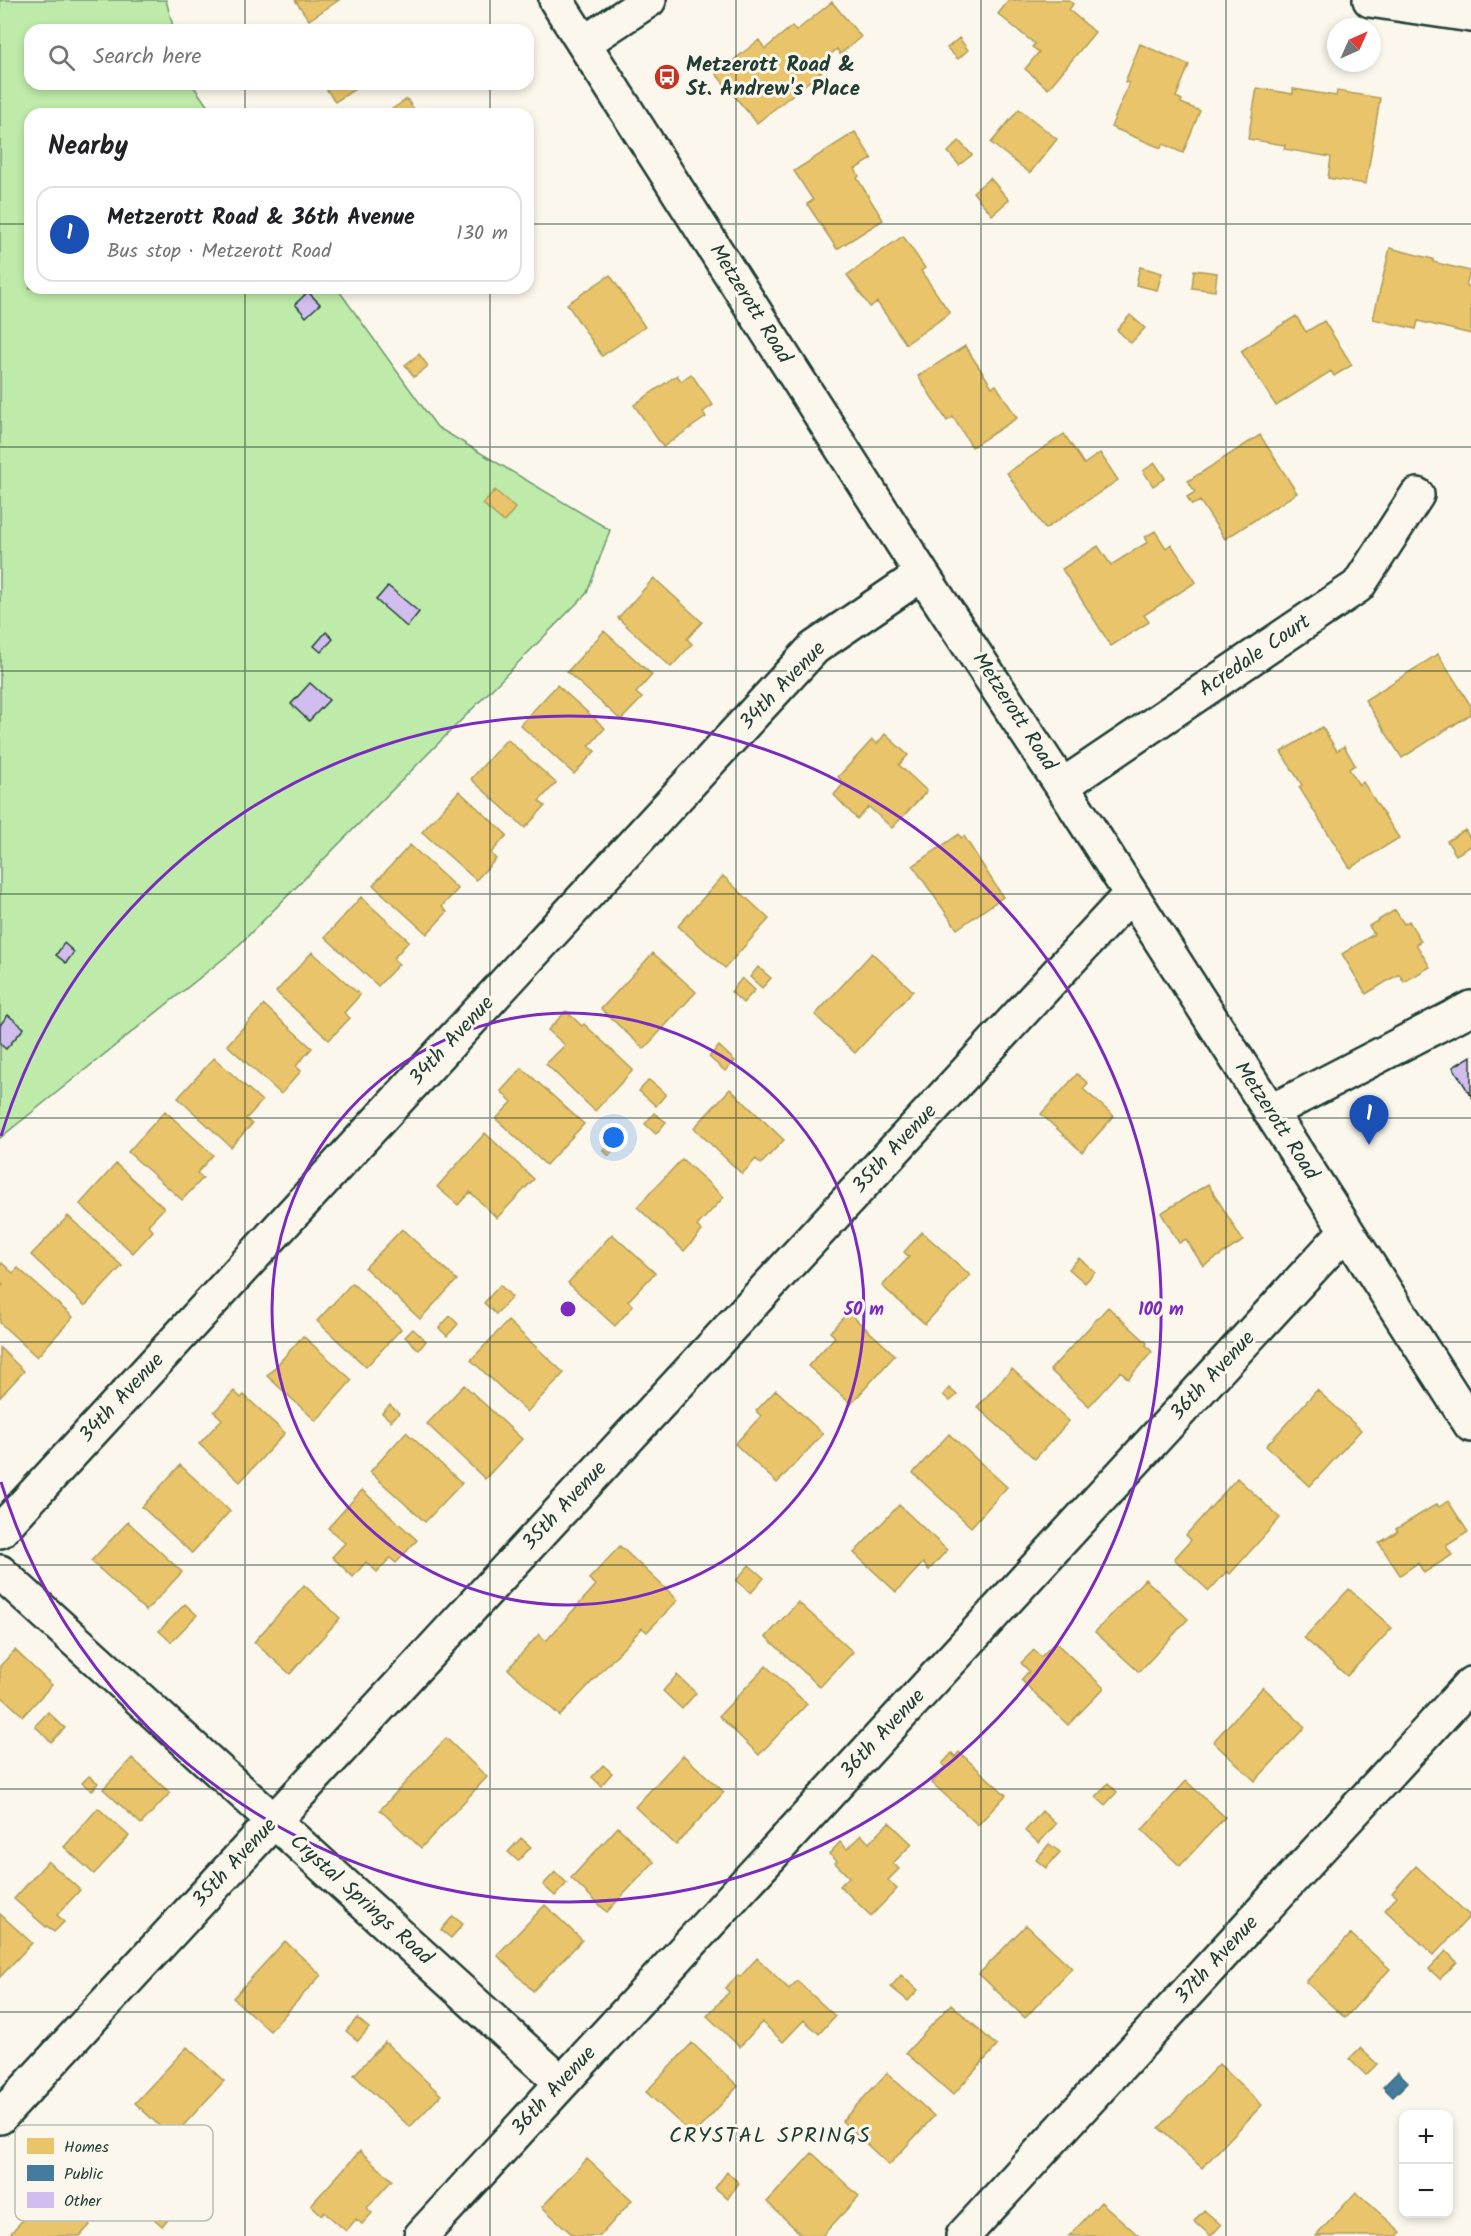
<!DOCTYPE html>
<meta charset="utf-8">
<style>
body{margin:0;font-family:Kalam,sans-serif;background:#f6f6f6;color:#202124}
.controls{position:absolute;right:18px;bottom:18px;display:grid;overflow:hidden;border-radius:12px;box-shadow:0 3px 9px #0003}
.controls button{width:54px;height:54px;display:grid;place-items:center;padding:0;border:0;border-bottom:2px solid #e0e0e0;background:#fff;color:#202124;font:30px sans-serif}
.compass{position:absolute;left:1327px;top:18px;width:54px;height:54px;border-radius:50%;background:#fff;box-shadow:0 3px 9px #0003;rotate:45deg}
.you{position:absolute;left:614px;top:1138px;width:21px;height:21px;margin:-15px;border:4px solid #fff;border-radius:50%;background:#1a73e8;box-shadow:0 0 0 9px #1a73e833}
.badge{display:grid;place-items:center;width:39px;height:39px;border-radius:50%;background:#c8321e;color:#fff;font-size:20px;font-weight:700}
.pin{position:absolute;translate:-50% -50px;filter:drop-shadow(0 2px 3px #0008)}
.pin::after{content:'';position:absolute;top:32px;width:21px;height:18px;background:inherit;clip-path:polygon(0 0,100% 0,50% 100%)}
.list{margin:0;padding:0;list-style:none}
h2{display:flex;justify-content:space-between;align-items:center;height:78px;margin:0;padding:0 24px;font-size:26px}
h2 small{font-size:20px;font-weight:400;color:#757577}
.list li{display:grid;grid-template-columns:39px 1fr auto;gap:18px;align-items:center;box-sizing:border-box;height:96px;margin:0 12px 12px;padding:0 12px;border:2px solid #e0e0e0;border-radius:18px}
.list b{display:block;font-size:22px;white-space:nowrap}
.list p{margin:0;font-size:20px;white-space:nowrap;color:#757577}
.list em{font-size:20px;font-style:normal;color:#757577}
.icon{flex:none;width:33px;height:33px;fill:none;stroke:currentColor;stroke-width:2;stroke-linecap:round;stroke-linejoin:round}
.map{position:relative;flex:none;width:1471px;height:2236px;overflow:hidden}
.search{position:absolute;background:#fff;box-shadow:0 3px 9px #0003;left:24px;top:24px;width:510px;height:66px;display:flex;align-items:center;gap:15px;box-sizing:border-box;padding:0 21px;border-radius:18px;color:#757577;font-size:22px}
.panel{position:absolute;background:#fff;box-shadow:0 3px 9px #0003;left:24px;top:108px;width:510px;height:186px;border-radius:18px}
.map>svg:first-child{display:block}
.green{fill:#beeba9;stroke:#6e946e;stroke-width:1.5}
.homes{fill:#e9c46a;stroke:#ac9c5a;stroke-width:1.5}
.public{fill:#457b9d;stroke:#3a687e;stroke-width:1.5}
.building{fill:#d1bdee;stroke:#1f3d34;stroke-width:1.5}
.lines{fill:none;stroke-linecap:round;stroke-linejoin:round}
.minor-casing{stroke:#1f3d34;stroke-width:38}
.minor{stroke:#fbf7ec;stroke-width:33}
.grid{fill:none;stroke:#1f3d34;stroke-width:1.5;stroke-opacity:0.55}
.ring{fill:none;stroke:#7b2cbf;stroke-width:3}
.labels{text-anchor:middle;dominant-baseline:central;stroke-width:6;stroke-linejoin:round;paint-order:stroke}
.poi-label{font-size:21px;font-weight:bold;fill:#1f3d34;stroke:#fbf7ec;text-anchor:start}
.street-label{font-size:21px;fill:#1f3d34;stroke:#fbf7ec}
.neighbourhood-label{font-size:22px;letter-spacing:1.5px;fill:#1f3d34;stroke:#fbf7ec}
.key{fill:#fbf7ec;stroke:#b9bfb5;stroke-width:1.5}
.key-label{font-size:16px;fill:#1f3d34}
.centre{fill:#7b2cbf;stroke:#fbf7ec;stroke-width:3}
.ring-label{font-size:18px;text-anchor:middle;font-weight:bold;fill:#7b2cbf;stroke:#fbf7ec;stroke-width:6;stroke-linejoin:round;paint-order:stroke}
</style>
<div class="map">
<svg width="1471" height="2236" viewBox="0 0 1471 2236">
<rect width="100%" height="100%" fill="#fbf7ec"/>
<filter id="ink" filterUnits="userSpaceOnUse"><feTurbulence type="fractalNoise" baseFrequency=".0167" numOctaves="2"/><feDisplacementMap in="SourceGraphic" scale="12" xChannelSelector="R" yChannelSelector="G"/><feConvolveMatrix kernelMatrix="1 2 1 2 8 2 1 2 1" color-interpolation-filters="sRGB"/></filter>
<g filter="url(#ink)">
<path class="green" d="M0,0H166L174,30H30V84H192L213,114H30V288H337L437,427L610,530L587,593L233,951L0,1138Z"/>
<path class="homes" d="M295,0H339L309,20Z
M1009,0H1068L1073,4L1069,10L1095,32L1048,89L1025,69L1039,52L1032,47L1035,44L998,14Z
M832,2L861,37L840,54L837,49L822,62L827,67L757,123L716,74L759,40L765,49L792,26L796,31Z
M959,38L968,50L958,59L947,48Z
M1140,44L1189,65L1176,97L1182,100L1181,103L1200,111L1183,153L1163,144L1161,148L1111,127L1129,83L1125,82Z
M323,84H363L335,102Z
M1257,88L1293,94V89L1336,96L1337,91L1380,98L1366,184L1328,178L1331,157L1284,149L1285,145L1248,139Z
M407,99L417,114H385Z
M1019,109L1057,139L1030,173L991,143Z
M855,132L872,159L855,169L859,176L857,178L883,220L837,249L807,204L813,200L794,171Z
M959,141L972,155L959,165L948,152Z
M990,178L1009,200L992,215L973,192Z
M903,236L925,268L921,271L950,313L906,344L877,302L870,307L847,275Z
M1390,248L1433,259V262L1470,271L1466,286L1471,287V334L1418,321L1416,329L1373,319Z
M1140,267L1162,273L1157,290L1136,285Z
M1194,270L1217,273L1215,291L1192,288Z
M610,275L645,327L602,356L567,304Z
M1130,315L1145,328L1131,343L1117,330Z
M1296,316L1306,332L1324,321L1352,365L1334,376L1331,371L1276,406L1241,351Z
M965,346L992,387L996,385L1017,418L972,447L953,417L947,421L918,376Z
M419,354L428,366L414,377L405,365Z
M691,374L713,405L703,412L706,417L663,447L634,405L677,375L681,381Z
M1064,434L1084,464L1100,453L1118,480L1045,529L1007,473Z
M1260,435L1297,493L1225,539L1200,501L1192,505L1187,497L1195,492L1188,481Z
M1155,463L1165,478L1153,486L1143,471Z
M495,490L515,508L504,522L483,504Z
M1155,531L1166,548L1171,544L1196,582L1144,615L1149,622L1111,646L1062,569L1098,546L1111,565L1148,542L1145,537Z
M654,578L702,622L687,639L692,644L671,667L618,618Z
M604,631L652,675L636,693L642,698L621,720L567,672Z
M1438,654L1471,706V714L1402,758L1365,700Z
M557,685L605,728L589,746L595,751L574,774L520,725Z
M1322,727L1337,751L1344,746L1355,765L1349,769L1359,785L1363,782L1399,838L1350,868L1299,787L1302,785L1281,752Z
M885,734L908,755L899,765L927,791L892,828L869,807L857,819L834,795L844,783L838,777L872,740L877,744Z
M507,739L556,783L539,801L545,806L525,828L471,779Z
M459,791L507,835L491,853L496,859L476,880L422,832Z
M1465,830L1471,840V846L1456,855L1447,841Z
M959,834L961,838L964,836L1003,897L957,929L913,866Z
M410,845L458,889L442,906L447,912L427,934L373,885Z
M723,876L769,919L725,968L678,926Z
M361,897L409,941L393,959L399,964L378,986L325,937Z
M1395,910L1404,924L1409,921L1421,941L1416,944L1430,967L1404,982L1399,974L1366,994L1342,954L1374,934L1369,926Z
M312,952L360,995L344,1013L350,1018L329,1040L276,992Z
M653,953L696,992L644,1049L601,1009Z
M872,953L913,991L855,1053L815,1015Z
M758,967L771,978L762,988L750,977Z
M742,978L755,990L743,1003L731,992Z
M264,1005L312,1048L296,1066L301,1071L281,1094L227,1045Z
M566,1011L582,1026L584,1024L633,1070L595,1111L546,1064L565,1045L548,1030Z
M719,1046L735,1061L725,1071L709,1057Z
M214,1058L262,1101L246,1119L252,1124L231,1147L178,1098Z
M522,1068L584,1124L546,1165L496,1119L512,1102L501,1091Z
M1077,1074L1088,1083L1083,1089L1114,1116L1082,1152L1041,1114Z
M649,1080L666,1094L656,1106L639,1091Z
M730,1089L784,1140L761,1164L756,1159L742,1174L694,1128Z
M165,1111L213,1155L197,1173L203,1178L182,1200L128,1152Z
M654,1113L666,1122L656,1134L645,1124Z
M485,1133L534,1179L497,1218L470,1192L458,1205L437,1187Z
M611,1141L617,1146L609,1156L603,1150Z
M682,1159L724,1197L697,1226L702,1231L684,1251L637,1207Z
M116,1164L164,1208L148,1225L153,1231L133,1253L80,1204Z
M1208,1184L1243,1241L1203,1266L1186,1239L1179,1243L1161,1213Z
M68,1216L122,1266L85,1306L31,1255Z
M402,1229L457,1280L420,1319L365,1268Z
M922,1232L970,1275L925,1324L882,1286L909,1257L904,1252Z
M612,1234L655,1273L628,1301L633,1306L615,1326L568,1283Z
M1079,1258L1095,1272L1085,1283L1069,1269Z
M2,1263L13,1273L18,1268L73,1317L37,1357L0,1323V1288L3,1285L0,1282V1266Z
M352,1283L401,1329L366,1367L317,1321Z
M500,1285L512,1297L496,1314L484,1303Z
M1108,1307L1147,1343L1146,1345L1152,1352L1128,1379L1121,1371L1089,1406L1050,1370Z
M848,1312L895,1355L851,1404L808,1366L835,1337L830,1332Z
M450,1316L458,1324L447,1336L439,1328Z
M508,1321L564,1373L527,1412L471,1360Z
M413,1329L426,1341L419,1350L405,1337Z
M303,1336L352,1380L316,1421L267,1376Z
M0,1348L24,1371L0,1397Z
M1012,1369L1069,1421L1035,1459L977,1407Z
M464,1385L522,1439L485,1479L427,1424Z
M949,1388L957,1395L950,1401L943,1395Z
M776,1390L823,1434L777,1483L735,1444L761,1416L756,1411Z
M1317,1390L1361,1430L1310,1486L1266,1446Z
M234,1391L241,1398L244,1395L285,1433L240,1482L199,1444L222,1419L214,1412Z
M390,1405L399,1413L391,1421L382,1413Z
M406,1432L462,1483L425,1522L370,1472Z
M949,1434L1007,1487L971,1527L913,1473Z
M180,1465L230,1511L192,1553L142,1507Z
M1237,1478L1280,1518L1230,1574L1227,1571L1209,1591L1174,1559L1191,1540L1186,1535Z
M362,1490L417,1540L396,1563L390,1558L377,1572L366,1562L353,1577L332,1557L345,1543L328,1528Z
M1448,1501L1468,1532L1446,1546L1452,1555L1424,1573L1418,1563L1400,1575L1379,1543L1398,1531L1396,1529L1437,1504L1439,1507Z
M899,1505L947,1550L929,1570L923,1563L896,1592L854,1553Z
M128,1522L182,1572L146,1611L91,1561Z
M620,1546L678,1600L647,1632L642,1628L560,1716L508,1669L539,1634L546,1641L596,1585L589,1579Z
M749,1565L764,1578L751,1593L736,1581Z
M1145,1579L1188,1619L1139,1672L1095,1632Z
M304,1585L340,1618L290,1674L254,1642Z
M1349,1589L1392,1628L1347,1676L1304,1638Z
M798,1602L853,1652L820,1687L766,1637Z
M185,1604L197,1615L171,1642L159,1631Z
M1055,1642L1104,1688L1068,1725L1021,1680L1029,1671L1021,1663L1034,1650L1041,1657Z
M15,1650L52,1685L23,1716L0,1695V1666Z
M766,1666L807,1704L759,1755L719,1716Z
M677,1675L696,1693L682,1709L663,1691Z
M1263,1687L1305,1727L1255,1781L1213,1742Z
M48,1712L65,1728L51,1742L35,1726Z
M446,1738L487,1777L421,1848L380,1810Z
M959,1752L1006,1795L978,1825L932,1783L945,1767L942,1764L952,1753L955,1757Z
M683,1755L724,1792L676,1845L635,1807Z
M132,1758L170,1793L141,1824L103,1789Z
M603,1765L612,1773L601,1786L592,1777Z
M89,1776L98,1783L92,1791L82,1783Z
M1186,1781L1225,1817L1180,1866L1142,1830Z
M1108,1783L1117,1792L1105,1805L1096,1797Z
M98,1808L129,1836L94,1874L64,1847Z
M1042,1811L1056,1824L1039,1843L1025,1831Z
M889,1822L912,1844L893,1863L899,1869L888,1880L897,1889L871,1916L840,1886L849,1877L835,1863L837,1861L829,1854L840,1842L847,1849L861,1835L869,1843Z
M618,1827L654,1862L607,1912L571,1878Z
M521,1838L531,1847L518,1861L508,1852Z
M1049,1844L1060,1852L1046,1868L1036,1860Z
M48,1861L80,1890L57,1915L64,1922L54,1932L47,1926L46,1927L14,1899Z
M1416,1866L1470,1916L1434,1955L1385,1910L1397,1897L1392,1893Z
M555,1872L567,1883L555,1896L543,1885Z
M545,1905L582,1940L533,1991L497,1955Z
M0,1914L32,1943L0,1977Z
M453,1916L463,1924L451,1938L441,1930Z
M1026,1925L1072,1968L1025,2018L979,1974Z
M1351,1934L1390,1969L1345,2018L1306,1982Z
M285,1941L321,1975L270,2031L233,1998Z
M1446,1951L1457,1962L1440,1979L1429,1969Z
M757,1958L789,1989L797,1981L835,2016L819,2034L804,2020L783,2042L762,2022L740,2047L707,2016L729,1992L725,1988L738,1975L740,1977Z
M901,1975L918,1990L908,2001L891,1987Z
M951,2004L997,2046L953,2095L906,2053Z
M357,2018L369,2028L358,2041L346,2031Z
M385,2042L441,2095L410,2127L354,2075Z
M692,2043L738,2086L693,2135L646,2092Z
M187,2047L224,2081L172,2138L135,2103Z
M1360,2048L1377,2064L1366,2075L1349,2059Z
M1219,2064L1262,2105L1202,2168L1159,2128Z
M887,2073L934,2116L889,2165L842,2121Z
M360,2151L392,2180L367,2208L372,2213L362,2224L356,2219L346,2231L324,2212L322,2215L311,2205Z
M812,2153L859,2196L822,2236H803L767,2202Z
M587,2159L632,2200L600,2236H574L542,2207Z
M727,2172L739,2183L728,2198L715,2188Z
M51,2189L90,2225L80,2236H8Z
M1356,2192L1401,2232L1397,2236H1316Z
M1101,2202L1139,2236H1069Z
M162,2204L173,2213L162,2226L152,2217Z
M1204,2210L1221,2225L1211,2236L1194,2221Z"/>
<path class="public" d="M1398,2072L1408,2082L1393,2097L1383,2087Z"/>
<path class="building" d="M308,292L320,304L306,317L295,304Z
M388,586L419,612L407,627L376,600Z
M326,632L333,639L321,652L314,646Z
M310,683L329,700L309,721L291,704Z
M64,943L74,952L66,963L56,955Z
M8,1015L24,1028L6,1049L0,1044V1025Z
M1471,1056V1096L1453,1067Z"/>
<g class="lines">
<g class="minor-casing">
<path id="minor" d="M556,0L922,574L1062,786L1471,1425
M1370,0L1471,15
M584,43L649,0
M1062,786L1358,586L1417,495
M1270,1112L1471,1008
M0,1531L814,648L922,574
M0,1572L562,2083
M0,2117L1130,895
M421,2236L1346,1231
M963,2236L1471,1684"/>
</g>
<use href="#minor" class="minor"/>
</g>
</g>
<path class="grid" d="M245,0V30M490,0V30M736,0V2236M981,0V2236M1226,0V2236M245,84V114M490,84V114M0,224H30M528,224H1471M245,288V2236M490,288V2236M0,447H1471M0,671H1471M0,894H1471M0,1118H1471M0,1342H1471M0,1565H1471M0,1789H1471M0,2012H1471"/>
<g class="ring">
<circle cx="568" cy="1309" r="296"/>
<path d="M1 1136A593 593 0 1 1 1 1482"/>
</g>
<defs>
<g id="bus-disc" transform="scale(1.35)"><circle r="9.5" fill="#c8321e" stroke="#fbf7ec"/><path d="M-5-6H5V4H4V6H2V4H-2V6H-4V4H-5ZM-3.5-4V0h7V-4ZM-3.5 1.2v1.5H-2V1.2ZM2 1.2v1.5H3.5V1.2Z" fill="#fff"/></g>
</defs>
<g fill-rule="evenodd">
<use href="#bus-disc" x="667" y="77"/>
</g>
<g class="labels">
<g class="poi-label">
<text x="686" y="65">Metzerott Road &amp;<tspan x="686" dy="24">St. Andrew's Place</tspan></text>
</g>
<g class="street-label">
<text transform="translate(750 304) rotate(58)">Metzerott Road</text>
<text transform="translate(1255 656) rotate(-34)">Acredale Court</text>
<text transform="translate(783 686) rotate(-46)">34th Avenue</text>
<text transform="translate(1014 712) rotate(57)">Metzerott Road</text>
<text transform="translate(452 1041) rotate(-47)">34th Avenue</text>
<text transform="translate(1276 1121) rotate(57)">Metzerott Road</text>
<text transform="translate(895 1149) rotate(-47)">35th Avenue</text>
<text transform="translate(1213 1376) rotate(-47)">36th Avenue</text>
<text transform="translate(122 1398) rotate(-47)">34th Avenue</text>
<text transform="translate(565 1506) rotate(-47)">35th Avenue</text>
<text transform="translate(883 1734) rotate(-47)">36th Avenue</text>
<text transform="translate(235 1863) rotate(-47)">35th Avenue</text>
<text transform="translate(361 1900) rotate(42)">Crystal Springs Road</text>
<text transform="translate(1217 1960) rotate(-47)">37th Avenue</text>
<text transform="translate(554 2091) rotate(-47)">36th Avenue</text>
</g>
<g class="neighbourhood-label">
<text x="770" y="2136">CRYSTAL SPRINGS</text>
</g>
</g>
<rect x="15" y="2125" width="198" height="96" rx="9" class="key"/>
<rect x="27" y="2138" width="27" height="16" fill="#e9c46a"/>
<rect x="27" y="2165" width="27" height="16" fill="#457b9d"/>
<rect x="27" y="2192" width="27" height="16" fill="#d1bdee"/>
<g class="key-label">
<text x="64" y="2152">Homes</text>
<text x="64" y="2179">Public</text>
<text x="64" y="2206">Other</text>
</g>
<circle cx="568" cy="1309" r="9" class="centre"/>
<g class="ring-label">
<text x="864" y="1315">50 m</text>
<text x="1161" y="1315">100 m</text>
</g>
</svg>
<div class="controls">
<button>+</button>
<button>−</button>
</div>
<svg class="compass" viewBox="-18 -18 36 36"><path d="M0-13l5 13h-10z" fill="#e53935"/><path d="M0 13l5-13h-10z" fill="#757577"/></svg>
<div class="you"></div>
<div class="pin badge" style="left:1369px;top:1145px;background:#1a4fb4">1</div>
<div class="search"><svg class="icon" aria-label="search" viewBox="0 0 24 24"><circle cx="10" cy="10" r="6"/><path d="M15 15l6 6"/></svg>Search here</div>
<section class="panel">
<h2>Nearby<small></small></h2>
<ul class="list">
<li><span class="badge" style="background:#1a4fb4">1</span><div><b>Metzerott Road &amp; 36th Avenue</b><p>Bus stop · Metzerott Road</p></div><em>130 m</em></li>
</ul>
</section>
</div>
